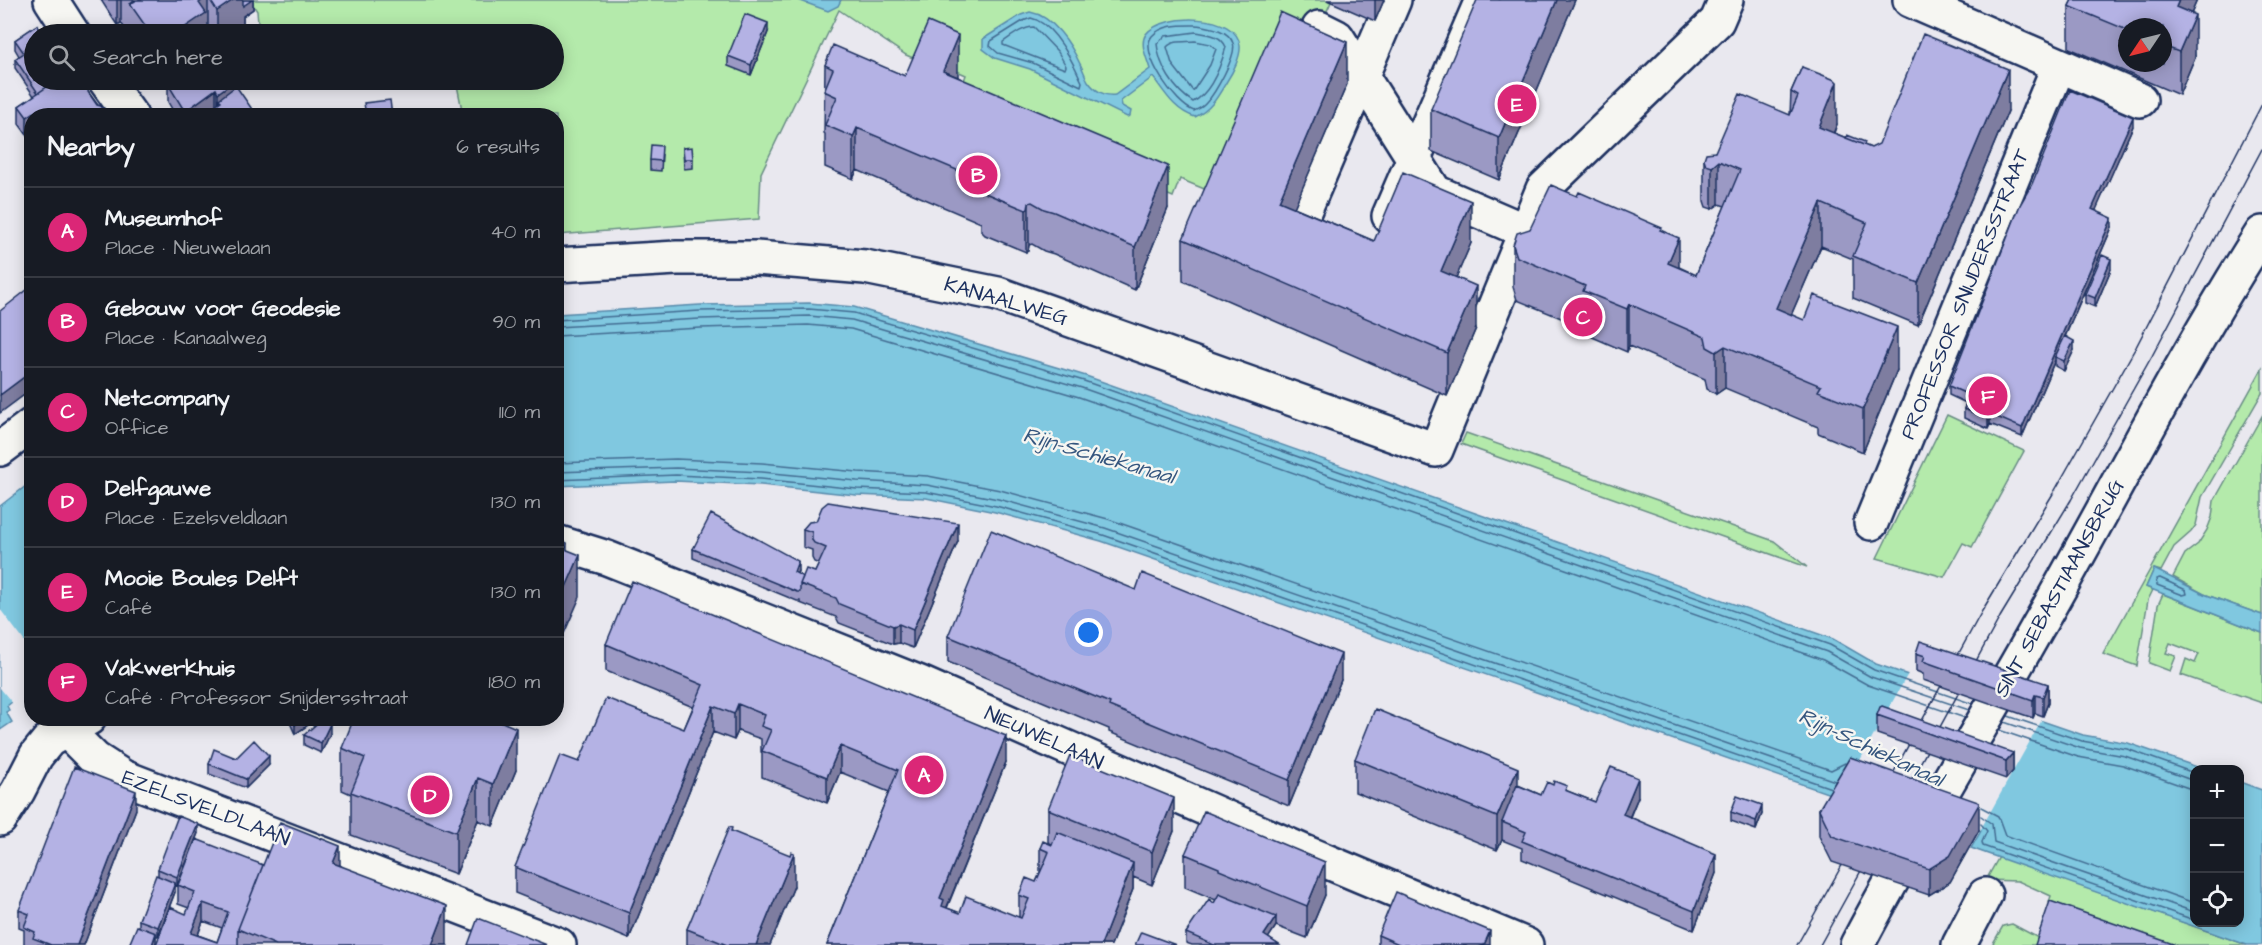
<!DOCTYPE html>
<meta charset="utf-8">
<style>
body{margin:0;font-family:"Architects Daughter",sans-serif;background:#20242c;color:#f1f3f6}
.controls{position:absolute;right:18px;bottom:18px;display:grid;overflow:hidden;border-radius:12px;box-shadow:0 3px 15px #0003}
.controls button{width:54px;height:54px;display:grid;place-items:center;padding:0;border:0;border-bottom:2px solid #363941;background:#171b24;color:#f1f3f6;font:30px sans-serif}
.compass{position:absolute;left:2118px;top:18px;width:54px;height:54px;border-radius:50%;background:#171b24;box-shadow:0 3px 15px #0003;rotate:235deg}
.you{position:absolute;left:1089px;top:633px;width:21px;height:21px;margin:-15px;border:4px solid #fff;border-radius:50%;background:#1a73e8;box-shadow:0 0 0 9px #1a73e833}
.badge{display:grid;place-items:center;width:39px;height:39px;border-radius:50%;background:#db2777;color:#fff;font-size:20px;font-weight:700}
.pin{position:absolute;translate:-50% -50%;border:3px solid #fff;box-shadow:0 2px 6px #0006}
.list{margin:0;padding:0;list-style:none}
h2{display:flex;justify-content:space-between;align-items:center;height:78px;margin:0;padding:0 24px;font-size:26px}
h2 small{font-size:20px;font-weight:400;color:#9ea1a6}
.list li{display:grid;grid-template-columns:39px 1fr auto;gap:18px;align-items:center;box-sizing:border-box;height:90px;padding:0 24px;border-top:2px solid #363941}
.list b{display:block;font-size:22px;white-space:nowrap}
.list p{margin:0;font-size:20px;white-space:nowrap;color:#9ea1a6}
.list em{font-size:20px;font-style:normal;color:#9ea1a6}
.icon{flex:none;width:33px;height:33px;fill:none;stroke:currentColor;stroke-width:2;stroke-linecap:round;stroke-linejoin:round}
.map{position:relative;flex:none;width:2262px;height:945px;overflow:hidden}
.search{position:absolute;background:#171b24;box-shadow:0 3px 15px #0003;left:24px;top:24px;width:540px;height:66px;display:flex;align-items:center;gap:15px;box-sizing:border-box;padding:0 21px;border-radius:33px;color:#9ea1a6;font-size:22px}
.panel{position:absolute;background:#171b24;box-shadow:0 3px 15px #0003;left:24px;top:108px;width:540px;height:618px;border-radius:24px}
.map>svg:first-child{display:block}
.green{fill:#b4eaab;stroke:#688c84;stroke-width:1.5}
.water{fill:#80c8e0;stroke:#588bac;stroke-width:1.5}
.pier{fill:#e9e8ef}
.lines{fill:none;stroke-linecap:round;stroke-linejoin:round}
.shore{stroke:#436c92;stroke-width:1.5}
.minor-casing{stroke:#1b2f5e;stroke-width:38}
.major-casing{stroke:#1b2f5e;stroke-width:38}
.minor{stroke:#f6f6f2;stroke-width:33}
.major{stroke:#f6f6f2;stroke-width:33}
.tram{stroke:#1b2f5e;stroke-width:1.5}
.wall{fill:#9b99c4;stroke:#1b2f5e;stroke-width:1.5;fill-rule:evenodd}
.shaded-wall{fill:#7e7da0;stroke:#1b2f5e;stroke-width:1.5}
.building{fill:#b4b2e4;stroke:#1b2f5e;stroke-width:1.5;fill-rule:evenodd}
.labels{text-anchor:middle;dominant-baseline:central;stroke-width:5;stroke-linejoin:round;paint-order:stroke}
.street-label{font-size:21px;fill:#1b2f5e;stroke:#f6f6f2}
.water-label{font-size:22px;font-style:italic;fill:#34557e;stroke:#f6f6f2}
</style>
<div class="map">
<svg width="2262" height="945" viewBox="0 0 2262 945">
<rect width="100%" height="100%" fill="#e9e8ef"/>
<filter id="ink" filterUnits="userSpaceOnUse"><feTurbulence type="fractalNoise" baseFrequency=".0167" numOctaves="2"/><feDisplacementMap in="SourceGraphic" scale="12" xChannelSelector="R" yChannelSelector="G"/><feConvolveMatrix kernelMatrix="1 2 1 2 8 2 1 2 1" color-interpolation-filters="sRGB"/></filter>
<g filter="url(#ink)">
<path class="green" d="M250,0H1327L1331,2L1303,64L1219,195L1180,179L1173,197L955,105L966,75L923,56L920,61L906,55L839,10L761,173L759,219L557,235L556,116L463,115L456,80H554V34H259L257,11Z
M2262,369V393L2202,497L2196,525L2191,532L2174,547L2161,571L2154,569L2146,587L2153,590L2148,600L2137,666L2103,654Z
M1947,415L2024,451L1972,547L1963,543L1944,577L1877,558Z
M2262,416V615L2204,594L2173,577L2185,554L2198,544L2207,530L2212,517L2214,501Z
M1466,433L1774,541L1807,567L1461,444Z
M2163,594L2262,633V703L2181,675L2186,659L2195,663L2199,654L2170,643L2166,653L2176,656L2170,671L2149,663L2158,605Z
M1999,857L2247,945H2169L2049,902L2051,896L2018,881L1986,880Z
M2012,924L2042,940L2041,945H1992L2003,926Z"/>
<path class="water" d="M798,0H841L838,6L828,11Z
M1030,12C1053,16 1071,44 1080,64C1083,69 1085,76 1088,81C1094,90 1105,97 1115,95L1150,69C1147,58 1139,44 1146,34C1163,12 1238,13 1240,46C1241,56 1233,72 1227,81C1218,96 1212,109 1195,117C1175,111 1165,93 1153,77L1121,101L1122,106L1131,111L1130,116L1127,117L1030,69L995,58L983,49V39L1021,15Z
M809,303L854,307L1086,376L1833,639L1876,664L2083,735L2128,743L2203,769L2194,770V922H2240V782L2262,790V945H2247L1971,848L1981,831L1851,784L1830,794L1101,541L995,512L926,498L856,495L761,485L675,481L557,486V314L700,305Z
M31,482V687L7,706L9,710L6,712L12,722L0,730V506Z
M2154,569L2204,594L2262,615V633L2146,587Z"/>
<path class="pier" d="M0,609L31,650L32,691L14,705L0,688Z
M1909,672L2043,718L1969,850L1839,798Z"/>
<g class="lines">
<path class="shore" d="M1031,18C1054,23 1073,62 1082,82L1081,86L1033,63L998,53L990,46L991,41L1023,21Z
M1196,25C1209,27 1228,29 1233,43C1238,54 1214,95 1206,103C1203,107 1198,109 1194,111C1176,105 1138,53 1152,36C1163,24 1181,25 1196,25Z
M1034,27L1058,52L1066,66L1065,69L1003,45V42C1012,36 1023,27 1034,27Z
M1196,32C1208,34 1221,35 1226,47C1221,65 1211,93 1193,102C1174,90 1159,66 1157,44L1165,36Z
M1195,41L1210,44L1216,49L1210,65L1193,91L1172,64L1167,47C1173,40 1186,42 1195,41Z
M556,320L700,311L809,309L854,313L1084,381L1830,645L1874,670L1973,704
M556,327L700,319L809,316L852,320L1082,388L1827,652L1871,677L1969,710
M556,336L701,328L808,325L851,329L1079,397L1823,660L1868,685L1965,718
M556,463L676,459L762,463L858,472L928,476L1000,490L1108,519L1831,770L1845,763
M556,472L676,468L762,472L857,481L927,485L998,499L1105,528L1835,781
M556,480L676,475L761,479L857,489L926,492L996,506L1103,535L1831,788
M2160,578L2186,590L2187,594L2183,595L2157,585L2156,579Z
M2008,716L2082,741L2127,749L2194,773
M2004,722L2080,748L2125,756L2194,781
M1999,730L2078,757L2123,765L2194,790
M1981,807L1998,816L2005,835L2194,903
M1981,816L1992,824L1994,842L2194,912
M1981,824L1987,831L1982,842L1983,846L2194,920"/>
<g class="minor-casing">
<path id="minor" d="M51,0L73,34
M1910,0L2140,100
M1319,28L1337,37L1435,192L1525,231
M105,80L131,116
M1389,216L1482,0
M1309,243L1293,237L1394,0
M556,265L677,258H756L865,267L998,294L1436,450L1543,189L1717,21L1726,0
M0,449L32,425
M1871,523L2059,65
M556,542L607,558L920,683L1302,851L1526,945
M67,731L95,759L123,777L559,945
M0,819L18,791L36,756L49,740L89,718
M1959,945L1985,895"/>
</g>
<g class="major-casing">
<path id="major" d="M1857,945C1913,838 1977,735 2036,630C2112,498 2180,361 2262,233"/>
</g>
<use href="#minor" class="minor"/>
<use href="#major" class="major"/>
<path class="tram" d="M1885,788L1982,611L2054,492L2136,347L2262,104
M1904,793L2000,617L2071,500L2152,356L2262,149
M1797,945L1850,851
M1820,945L1868,858"/>
</g>
<path class="wall" d="M101,0H253V9L243,16V34H129L121,23L117,25Z
M1327,0H1384L1375,21Z
M1575,0L1499,180L1431,151V109Z
M2072,0H2197L2191,14L2195,57L2179,95L2069,48V6ZM2127,27H2163V63H2127Z
M37,25L34,80L89,93L106,116H32L27,135L19,124V106L34,96L15,68V59L19,56L15,49V40Z
M768,32L751,75L728,66V56Z
M825,65L905,76L958,77L1168,208L1135,290L1054,254L1044,251L1032,244L1029,245L1028,251L1026,252L985,235L981,231V223L857,170L853,179L825,167V134L824,133Z
M1802,67L1837,124L1834,133L1871,148L2008,111L1918,325L1853,298V259L1821,246L1791,315L1897,370L1863,452L1818,433V427L1725,388L1716,394L1707,389L1705,379L1629,346L1627,352L1583,333V327L1517,300L1513,287V245L1530,229L1577,196L1662,231L1679,267L1696,275L1725,206L1719,204L1712,209L1706,207L1704,201V159L1715,152L1790,115L1791,92Z
M168,84L236,88L256,116H176L168,102Z
M1347,84L1294,207L1374,241L1471,243L1456,277L1476,328L1447,396L1183,281V239Z
M2133,126L2095,211L2112,227L2065,337L2074,350L2064,371L2055,366V360L2022,437L1990,424L1988,429L1964,418V409L1966,403L1949,395V386Z
M683,148L693,159V168L684,169Z
M662,155L661,171L650,170V160Z
M2111,269L2095,307L2085,303V294Z
M803,529L958,541L913,648L899,643L893,644L839,623L836,617L800,603V601H797L693,558V549L798,571L797,574L803,577L815,572L819,564L814,562L812,558V550L803,547Z
M948,636L1341,680L1289,806L1109,732V729L948,662Z
M606,644L1006,762L947,908L960,913L1019,917V895L1036,882L1040,874V848L1052,844L1048,842V809L1174,831L1152,885L1133,877V889L1111,945H827L889,792L840,772L827,803L762,777V753L761,752V739L738,731L734,740L713,732L629,939L515,893V867L579,762L684,729L693,707L606,671Z
M1916,653L2048,684V703L2043,716L2035,713L2033,718L1923,680V674L1916,671Z
M1877,715L2013,753V771L2006,779L1877,734Z
M288,718H323L311,723L295,734Z
M330,734L321,753L304,745V735Z
M342,748L516,770L493,826L478,820L456,874L351,835V794L342,790Z
M236,758L269,765L246,788L209,774V764Z
M1355,759L1518,785L1541,795L1567,791L1595,802L1638,797L1630,817L1716,873L1694,930L1522,859V848L1502,840L1497,850L1355,792Z
M136,809L84,945H24V930L19,928V910Z
M1819,809L1979,830L1950,882L1929,895L1832,862L1819,836Z
M1731,812L1762,814L1756,830L1731,821Z
M732,831L794,886L770,945H687V929Z
M198,833L177,886L175,885V892L158,936H156L155,945H129L139,926V920L158,876V869Z
M1185,854L1325,895L1307,938L1276,926L1268,938L1279,945H1192L1186,943V933L1214,903L1216,900L1185,887Z
M263,865H340L447,945H156L186,914L189,908L178,904V885ZM203,921L222,928L217,942L198,935Z
M1378,935L1490,945H1378Z"/>
<path class="shaded-wall" d="M117,0H121V23L117,25Z
M182,0H208V34H175Z
M233,0H253V9L243,16V34H217V11Z
M1375,0H1384L1375,21Z
M1557,0H1575L1499,180V138Z
M2179,0H2197L2176,49V7Z
M2195,15V57L2179,95V52Z
M768,23V32L751,75V65Z
M958,35V77L943,71Z
M1347,42V84L1279,243V201Z
M2008,69V111L1918,325V283Z
M162,80H171L162,85Z
M236,80V98L221,101L219,99V110L218,111V93Z
M1837,82V124L1819,169V127Z
M216,89V108L205,116H187V110Z
M39,109V116H32V132L27,135V117Z
M2133,117V126L2092,219V209Z
M857,128V170L853,179V137Z
M1719,161V204L1712,209V167Z
M1168,166V208L1135,290V247Z
M1471,201V243L1441,313V271Z
M1029,203V245L1028,251L1026,252V210Z
M1821,203V246L1776,350V308Z
M2112,218V227L2056,357H2055V360L2022,437V428Z
M1679,238V280L1668,263Z
M2111,259V269L2095,307V298Z
M1476,286V328L1447,396V353Z
M1629,304V346L1627,352V309Z
M1897,327V370L1863,452V409Z
M2074,341V350L2064,371V361Z
M1725,346V388L1716,394V352Z
M32,371V389L0,413V395Z
M1990,414V424L1988,429V419Z
M958,523V541L913,648V630Z
M567,543V584L580,555V597L556,652V610L565,549Z
M798,561V571L794,582V572Z
M899,624V643L893,644V626Z
M1341,654V680L1289,806V780Z
M2048,684V703L2043,716V697Z
M2035,695V713L2033,718V700Z
M738,704V731L734,740V714Z
M713,706V732L629,939V913Z
M304,718H323L311,723L295,734V725Z
M330,724V734L321,753V743Z
M516,728V770L493,826V784Z
M1006,736V762L944,914L940,898Z
M840,746V772L827,803V777Z
M2013,753V771L2006,779V761Z
M269,756V765L246,788V779Z
M1518,768V801L1502,822V840L1497,850V817Z
M478,778V820L456,874V832Z
M1638,778V797L1623,832V814Z
M136,791V809L84,945H77Z
M1174,798V831L1152,885V852Z
M1979,804V830L1950,882L1929,895V869Z
M1762,805V814L1756,830V821Z
M198,824V833L177,886V877Z
M340,846V888L333,863Z
M794,853V886L770,945H756Z
M1716,854V873L1694,930V911Z
M1325,862V895L1307,938V906Z
M1133,863V889L1111,945H1101Z
M175,883V892L158,936V927Z
M203,903V921L194,945L191,933Z
M447,906V945H432Z
M1276,917V926L1264,945V935Z
M1490,931V945H1484Z
M156,933V942L155,945H152Z"/>
<path class="building" d="M134,0H203L199,3L206,13L175,34H157L155,32L151,34L130,4L135,1Z
M210,0H233L217,11Z
M243,0H252L243,6Z
M1477,0H1557L1499,138L1431,109Z
M2072,0H2179L2176,7L2195,15L2179,52L2163,46V27H2127V30L2069,6Z
M1280,12L1347,42L1279,201L1374,241L1403,172L1471,201L1441,271L1476,286L1447,353L1183,239Z
M745,14L768,23L751,65L728,56Z
M928,22L958,35L943,71L1168,166L1135,247L1054,212L1044,209L1032,202L1029,203L1028,209L1026,210L985,193L981,189L984,186L983,181L857,128L853,137L825,125L837,97L824,91L833,69L825,65L833,45L905,76Z
M37,25L43,34H34V80H57L38,93L15,59L24,53L15,40Z
M1923,34L2008,69L1918,283L1853,256L1867,223L1821,203L1776,308L1804,320L1814,295L1897,327L1863,409L1818,391L1821,386L1725,346L1716,352L1707,347L1705,337L1629,304L1627,309L1583,291L1585,286L1517,257L1513,245L1517,233L1530,229L1551,185L1577,196L1579,192L1662,228L1660,230L1679,238L1668,263L1696,275L1740,170L1719,161L1712,167L1706,165L1704,159L1706,153L1715,152L1740,94L1790,115L1798,96L1791,92L1802,67L1835,80L1837,82L1819,127L1871,148L1879,144Z
M57,80H81L89,89L88,92L97,105L101,106L106,114V116H44L39,109L27,117L19,106Z
M174,80H236L218,93L216,89L187,110L182,107L168,84Z
M236,86L256,115L200,116L221,101L219,99Z
M2070,90L2133,117L2092,209L2112,218L2022,428L1990,414L1988,419L1964,409L1969,395L1949,386L2020,205L2032,184Z
M390,100L392,116H366L364,103Z
M425,111L426,116H401V113Z
M1847,135L1865,142L1864,145L1846,138Z
M651,145L662,146L661,161L650,160Z
M692,147L693,159H684L683,148Z
M2102,255L2111,259L2095,298L2085,294Z
M32,286V371L0,395V311Z
M2065,336L2074,341L2064,361L2055,357Z
M828,502L958,523L913,630L899,624L893,626L839,604L836,598L800,584L806,569L815,572L826,548L814,543L812,540V532L803,529L809,522L816,521L822,507Z
M711,514L798,561L794,572L803,577L800,584V592H797L693,549Z
M991,530L1136,590L1142,573L1341,654L1289,780L1109,706L1110,703L948,636Z
M556,539L567,543L565,549L580,555L556,610Z
M632,581L1006,736L940,898L944,900L942,906L960,913L966,896L1021,918L1029,899L1019,895L1026,878L1036,882L1044,864L1049,852L1040,848L1043,841L1052,845L1057,832L1133,863L1101,945H827L898,770L840,746L827,777L762,751L771,730L761,726L765,715L738,704L734,714L713,706L629,913L515,867L560,755L579,762L606,698L684,729L703,685L606,644Z
M1920,641L2048,684L2043,697L2035,695L2033,700L1923,661L1925,656L1916,653Z
M1882,706L2013,753L2006,761L1877,715L1880,707Z
M1375,709L1518,768L1497,817L1355,759Z
M292,718H304L295,725Z
M354,718H493L516,728L493,784L478,778L456,832L351,792L365,758L342,748Z
M321,720L330,724L321,743L304,735Z
M254,740L269,756L246,779L209,764L214,749L236,758Z
M1070,755L1174,798L1152,852L1048,809Z
M1850,757L1978,802L1979,804L1950,856L1929,869L1832,836L1819,809Z
M74,767L136,791L77,945H51L33,938L35,932L24,927L29,914L19,910Z
M1611,767L1638,778L1623,814L1716,854L1694,911L1522,841L1526,832L1502,822L1517,785L1541,795L1547,782L1553,785L1554,781L1567,786L1565,790L1595,802Z
M1737,796L1762,805L1756,821L1731,812Z
M1204,811L1325,862L1307,906L1219,870V868L1185,854Z
M178,816L198,824L177,877L158,869Z
M280,822L340,846L333,863L447,906L432,945H276L238,929Z
M729,827L732,828L731,831L790,855L791,852L794,853L756,945H727L687,929Z
M196,839L263,865L238,929V945H156L170,907L186,914L195,892L178,885ZM203,903L228,912L217,942L191,933Z
M156,875L175,883L158,927L139,920Z
M1396,892L1490,931L1484,945H1401L1378,935Z
M1219,894L1276,917L1264,935L1279,945H1214L1186,933L1209,899L1214,903Z
M2050,901L2176,945H2035Z
M478,918L547,945H468Z
M137,926L156,933L152,945H129Z
M1141,932L1176,945H1135Z"/>
</g>
<g class="labels">
<g class="street-label">
<text transform="translate(1965 294) rotate(-68)">PROFESSOR SNIJDERSSTRAAT</text>
<text transform="translate(1006 301) rotate(16)">KANAALWEG</text>
<text transform="translate(2059 588) rotate(-61)">SINT SEBASTIAANSBRUG</text>
<text transform="translate(1044 738) rotate(24)">NIEUWELAAN</text>
<text transform="translate(206 808) rotate(21)">EZELSVELDLAAN</text>
</g>
<g class="water-label">
<text transform="translate(1099 456) rotate(16)">Rijn-Schiekanaal</text>
<text transform="translate(1871 748) rotate(25)">Rijn-Schiekanaal</text>
</g>
</g>
</svg>
<div class="controls">
<button>+</button>
<button>−</button>
<button><svg class="icon" aria-label="locate" viewBox="0 0 24 24"><circle cx="12" cy="12" r="6"/><path d="M12 2v4M12 18v4M2 12h4M18 12h4"/></svg></button>
</div>
<svg class="compass" viewBox="-18 -18 36 36"><path d="M0-13l5 13h-10z" fill="#e53935"/><path d="M0 13l5-13h-10z" fill="#9ea1a6"/></svg>
<div class="you"></div>
<div class="pin badge" style="left:924px;top:775px">A</div>
<div class="pin badge" style="left:978px;top:175px">B</div>
<div class="pin badge" style="left:1583px;top:317px">C</div>
<div class="pin badge" style="left:430px;top:795px">D</div>
<div class="pin badge" style="left:1517px;top:104px">E</div>
<div class="pin badge" style="left:1988px;top:396px">F</div>
<div class="search"><svg class="icon" aria-label="search" viewBox="0 0 24 24"><circle cx="10" cy="10" r="6"/><path d="M15 15l6 6"/></svg>Search here</div>
<section class="panel">
<h2>Nearby<small>6 results</small></h2>
<ul class="list">
<li><span class="badge">A</span><div><b>Museumhof</b><p>Place · Nieuwelaan</p></div><em>40 m</em></li>
<li><span class="badge">B</span><div><b>Gebouw voor Geodesie</b><p>Place · Kanaalweg</p></div><em>90 m</em></li>
<li><span class="badge">C</span><div><b>Netcompany</b><p>Office</p></div><em>110 m</em></li>
<li><span class="badge">D</span><div><b>Delfgauwe</b><p>Place · Ezelsveldlaan</p></div><em>130 m</em></li>
<li><span class="badge">E</span><div><b>Mooie Boules Delft</b><p>Café</p></div><em>130 m</em></li>
<li><span class="badge">F</span><div><b>Vakwerkhuis</b><p>Café · Professor Snijdersstraat</p></div><em>180 m</em></li>
</ul>
</section>
</div>
